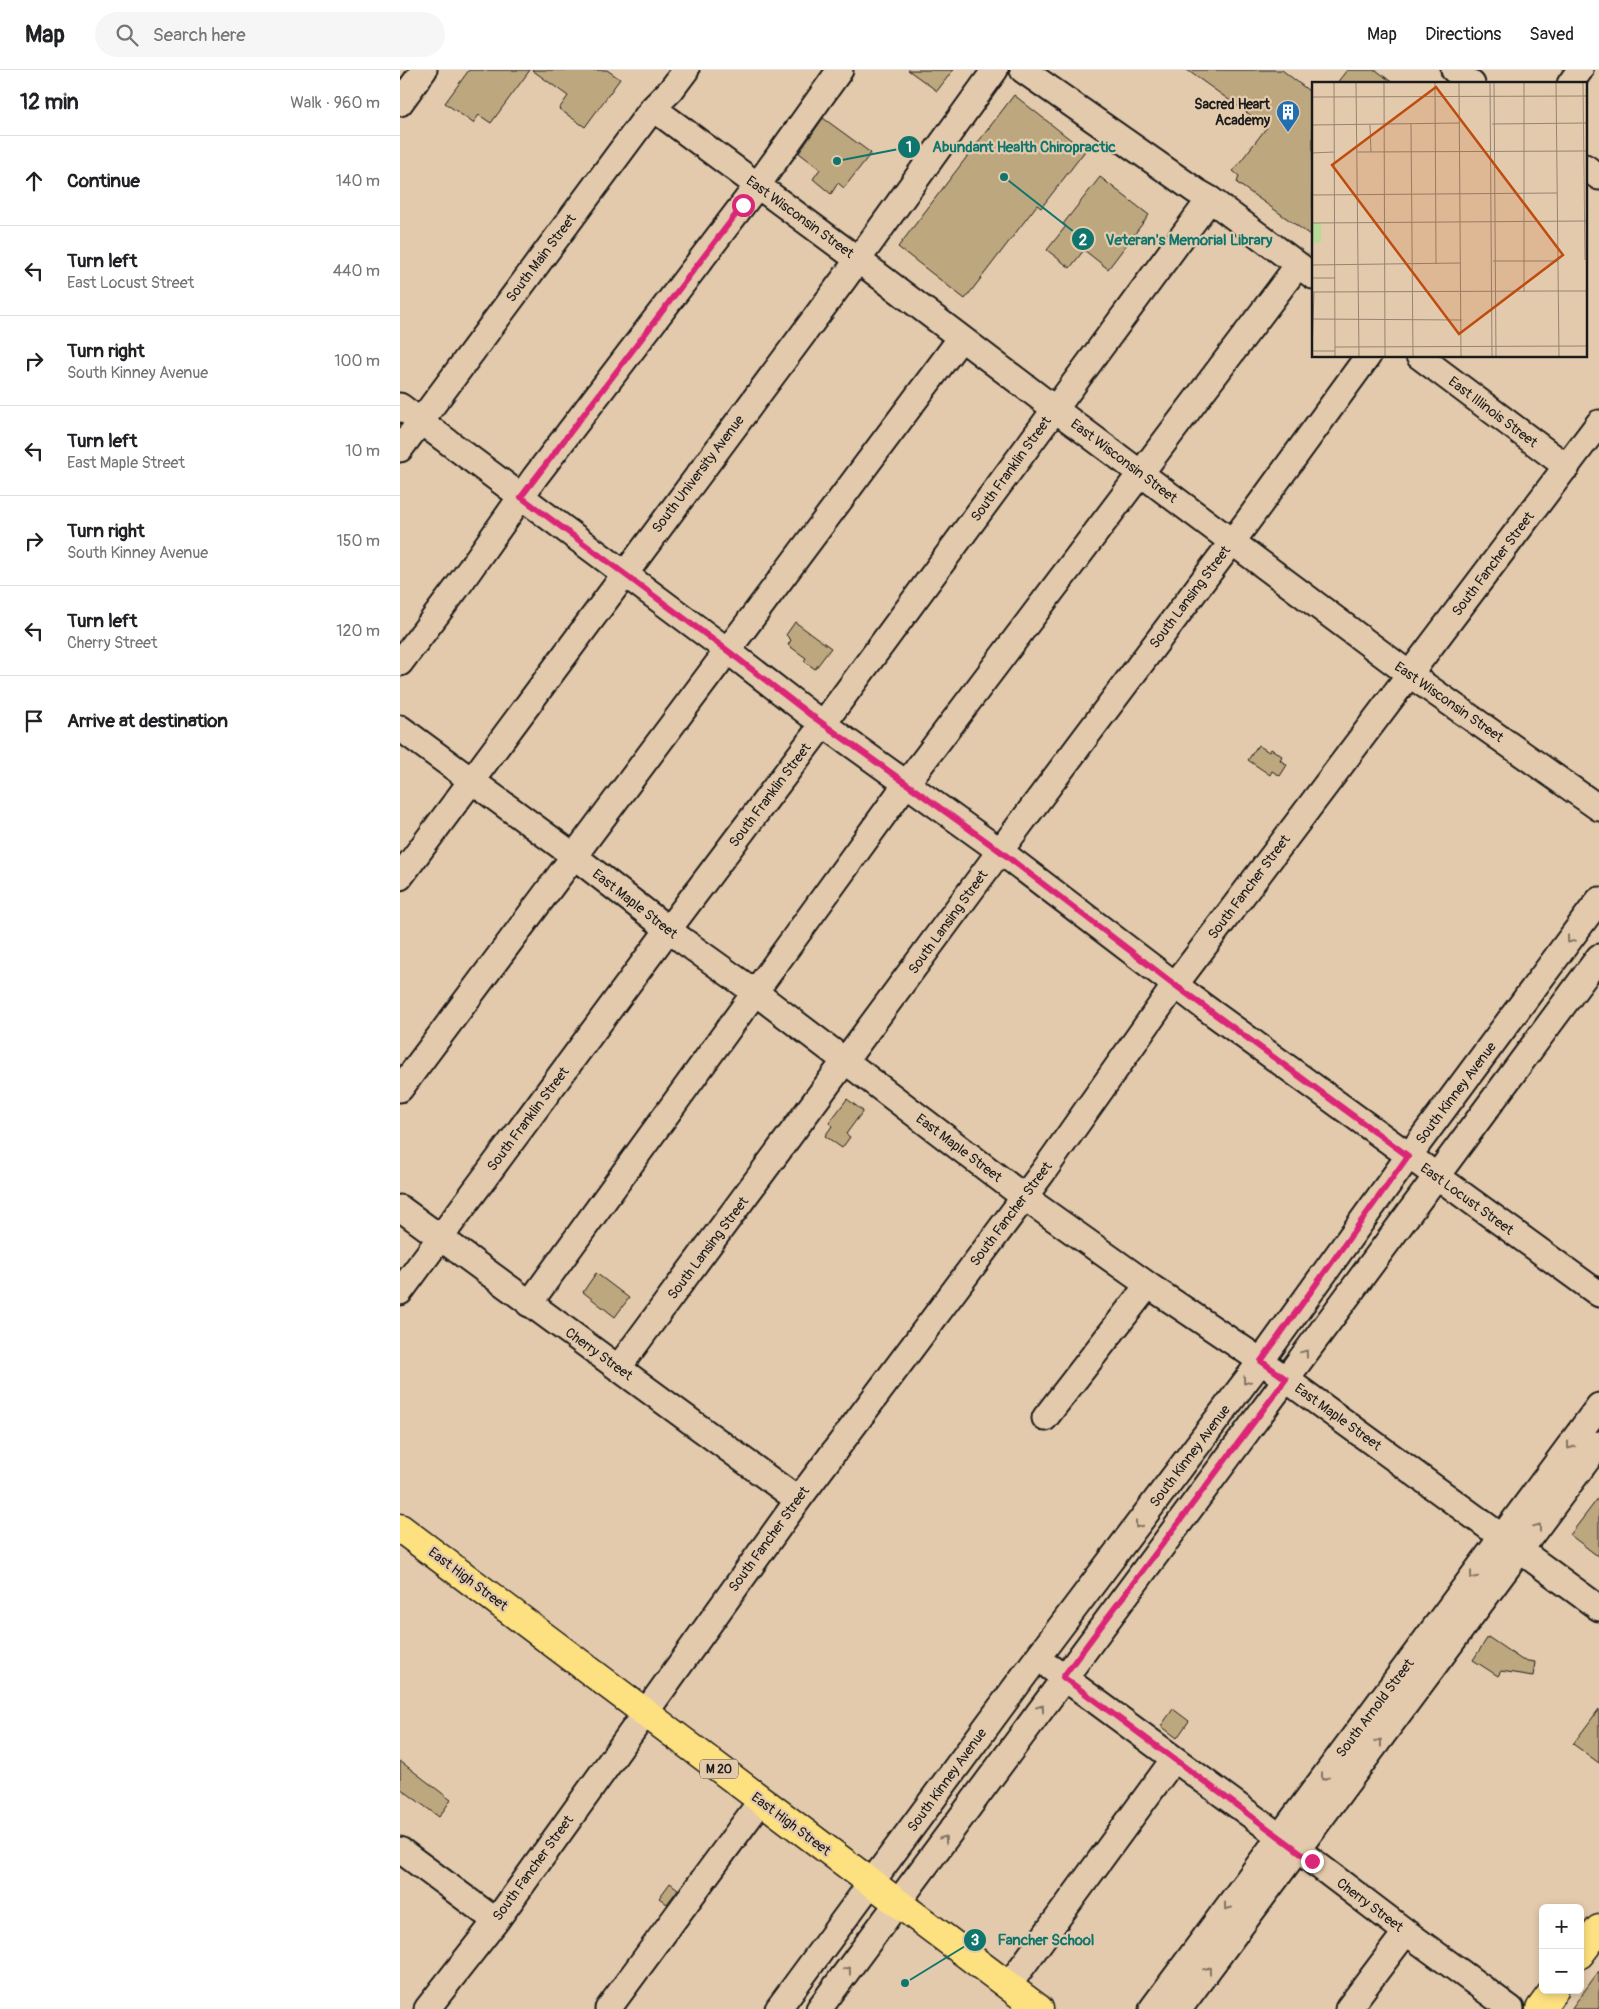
<!DOCTYPE html>
<meta charset="utf-8">
<style>
body{margin:0;font-family:Pangolin,sans-serif;background:#f6f6f6;color:#202124}
.controls{position:absolute;right:15px;bottom:15px;display:grid;overflow:hidden;border-radius:8px;box-shadow:0 2px 8px #0003}
.controls button{width:45px;height:45px;display:grid;place-items:center;padding:0;border:0;border-bottom:1px solid #e0e0e0;background:#fff;color:#202124;font:25px sans-serif}
.stop{position:absolute;width:15px;height:15px;margin:-11px;border:4px solid #db2777;border-radius:50%;background:#fff}
.stop.end{background:#db2777;border-color:#fff;box-shadow:0 1px 5px #0008}
.list{margin:0;padding:0;list-style:none}
h2{display:flex;justify-content:space-between;align-items:center;height:65px;margin:0;padding:0 20px;font-size:21px}
h2 small{font-size:16px;font-weight:400;color:#757577}
.list li{display:grid;grid-template-columns:32px 1fr auto;gap:15px;align-items:center;box-sizing:border-box;height:90px;padding:0 20px;border-top:1px solid #e0e0e0}
.list b{display:block;font-size:19px;white-space:nowrap}
.list p{margin:0;font-size:16px;white-space:nowrap;color:#757577}
.list em{font-size:16px;font-style:normal;color:#757577}
.icon{flex:none;width:28px;height:28px;fill:none;stroke:currentColor;stroke-width:2;stroke-linecap:round;stroke-linejoin:round}
.map{position:relative;flex:none;width:1199px;height:1939px;overflow:hidden}
header{display:flex;align-items:center;gap:30px;box-sizing:border-box;height:70px;padding:0 25px;background:#fff;border-bottom:1px solid #e0e0e0}
header strong{font-size:24px}
nav{display:flex;gap:28px;margin-inline-start:auto;font-size:18px}
.search{width:350px;height:45px;background:#f6f6f6;display:flex;align-items:center;gap:12px;box-sizing:border-box;padding:0 18px;border-radius:28px;color:#757577;font-size:19px}
main{display:flex}
aside{flex:1;background:#fff}
.map>svg:first-child{display:block}
.building{fill:#bca77e;stroke:#1c1c1c}
.lines{fill:none;stroke-linecap:round;stroke-linejoin:round}
.minor-casing{stroke:#1c1c1c;stroke-width:29}
.major-casing{stroke:#1c1c1c;stroke-width:31}
.minor{stroke:#e4caac;stroke-width:25}
.major{stroke:#fde080;stroke-width:28}
.oneway{stroke:#807364}
.route{stroke:#db2777;stroke-width:6}
.labels{text-anchor:middle;dominant-baseline:central;stroke-width:4.5;stroke-linejoin:round;paint-order:stroke}
.shield{fill:#e4caac;stroke:#585047;stroke-width:1}
.shield-label{font-size:12px;font-weight:bold;fill:#1c1c1c}
.poi-label{font-size:14px;font-weight:bold;fill:#1c1c1c;stroke:#e4caac;text-anchor:end}
.street-label{font-size:14px;fill:#1c1c1c;stroke:#e4caac}
.inset-road{fill:none;stroke:#948472;stroke-width:1}
.view{fill:#bf4d0f;fill-opacity:0.15;stroke:#bf4d0f;stroke-width:2.5}
.inset-edge{fill:none;stroke:#1c1c1c;stroke-width:2.5}
.leader{fill:none;stroke:#0f766e;stroke-width:2}
.callout-dot{fill:#0f766e;stroke:#e4caac;stroke-width:2}
.mark-label{font-size:15px;text-anchor:middle;font-weight:bold;fill:#fff}
.callout-label{font-size:15px;text-anchor:middle;font-weight:bold;fill:#0f766e;stroke:#e4caac;stroke-width:4.5;stroke-linejoin:round;paint-order:stroke}
</style>
<header>
<strong>Map</strong>
<div class="search"><svg class="icon" aria-label="search" viewBox="0 0 24 24"><circle cx="10" cy="10" r="6"/><path d="M15 15l6 6"/></svg>Search here</div>
<nav><a>Map</a><a>Directions</a><a>Saved</a></nav>
</header>
<main>
<aside>
<h2>12 min<small>Walk · 960 m</small></h2>
<ul class="list">
<li><svg class="icon" aria-label="ahead" viewBox="0 0 24 24"><path d="M12 20V5M6 11l6-6 6 6"/></svg><div><b>Continue</b></div><em>140 m</em></li>
<li><svg class="icon" aria-label="left" viewBox="0 0 24 24"><path d="M17 20v-9H6M10 6l-5 5 5 5"/></svg><div><b>Turn left</b><p>East Locust Street</p></div><em>440 m</em></li>
<li><svg class="icon" aria-label="right" viewBox="0 0 24 24"><path d="M7 20v-9h11M14 6l5 5-5 5"/></svg><div><b>Turn right</b><p>South Kinney Avenue</p></div><em>100 m</em></li>
<li><svg class="icon" aria-label="left" viewBox="0 0 24 24"><path d="M17 20v-9H6M10 6l-5 5 5 5"/></svg><div><b>Turn left</b><p>East Maple Street</p></div><em>10 m</em></li>
<li><svg class="icon" aria-label="right" viewBox="0 0 24 24"><path d="M7 20v-9h11M14 6l5 5-5 5"/></svg><div><b>Turn right</b><p>South Kinney Avenue</p></div><em>150 m</em></li>
<li><svg class="icon" aria-label="left" viewBox="0 0 24 24"><path d="M17 20v-9H6M10 6l-5 5 5 5"/></svg><div><b>Turn left</b><p>Cherry Street</p></div><em>120 m</em></li>
<li><svg class="icon" aria-label="arrive" viewBox="0 0 24 24"><path d="M6 21V4h12l-3 4 3 4H6"/></svg><div><b>Arrive at destination</b></div></li>
</ul>
</aside>
<div class="map">
<svg width="1199" height="1939" viewBox="0 0 1199 1939">
<rect width="100%" height="100%" fill="#e4caac"/>
<filter id="ink" filterUnits="userSpaceOnUse"><feTurbulence type="fractalNoise" baseFrequency=".02" numOctaves="2"/><feDisplacementMap in="SourceGraphic" scale="10" xChannelSelector="R" yChannelSelector="G"/><feConvolveMatrix kernelMatrix="1 2 1 2 8 2 1 2 1" color-interpolation-filters="sRGB"/></filter>
<g filter="url(#ink)">
<path class="building" d="M69,0H130L91,53L79,45L73,53L45,33Z
M132,0H207L220,9L185,57L159,39L168,26Z
M508,0H553L537,21Z
M787,0H882L913,24V167L837,113L839,106L833,101L867,57Z
M947,0H976L994,14H936Z
M614,25L685,81L641,138L637,135L565,229L498,177Z
M423,48L471,83L444,118L438,113L431,124L413,109L420,99L399,83Z
M700,107L749,145L708,199L684,180L670,198L647,180L666,156L663,154Z
M395,552L431,578L415,599L404,591L406,588L388,575L391,570L386,565Z
M858,675L869,682L871,679L882,686L880,690L887,695L880,706L872,701L870,705L848,690Z
M447,1029L463,1041L446,1064L450,1067L442,1078L425,1066L432,1056L429,1053Z
M196,1203L229,1228L215,1247L183,1222Z
M1199,1427V1487L1170,1465Z
M1088,1567L1122,1590L1135,1592L1133,1606L1101,1601L1098,1606L1073,1590Z
M773,1639L789,1651L777,1668L761,1656Z
M1199,1639V1693L1173,1674Z
M0,1691L51,1730L39,1747L0,1718Z
M270,1813L278,1819L267,1834L259,1828Z
M1199,1901V1939H1171Z"/>
<g class="lines">
<g class="minor-casing">
<path id="minor" d="M623,0L796,121L810,129L913,206
M1054,0L1072,14
M1170,14L1180,0
M0,33L24,0
M253,38L457,189L668,349L1009,604L1199,738
M1185,97L1199,107
M1019,286L1167,397
M0,336L328,581L408,643L600,781L803,936L1199,1224
M0,379L253,38L271,20L286,0
M0,593L56,519L135,407L357,116L440,0
M0,658L174,786L282,870L356,923L624,1127L748,1215L861,1291L1199,1538
M0,807L444,209L595,0
M0,1019L561,268
M0,1138L398,1430
M0,1222L268,860L423,654L810,129
M129,1234L506,714L898,195
M218,1298L600,781L847,452L968,286
M645,1348L748,1215
M651,1598L898,1780L1006,1862L1111,1939
M0,1780L96,1851
M608,1916L774,1689
M27,1939L96,1851L398,1430L643,1102L775,915L1199,353
M208,1939L361,1731
M378,1939L637,1588L861,1291L1008,1087L1199,830
M419,1939L1199,887
M752,1939L1199,1336
M779,1939L1199,1374
M948,1939L1006,1862"/>
</g>
<g class="major-casing">
<path id="major" d="M0,1458L639,1939
M1180,1884L1199,1859
M1140,1939L1154,1920"/>
</g>
<use href="#minor" class="minor"/>
<use href="#major" class="major"/>
</g>
<defs><path id="oneway-chevron" d="M-2-3.5L2.5 0L-2 3.5" fill="none" stroke-width="1.6" stroke-linecap="round" stroke-linejoin="round" transform="scale(1.25)"/></defs>
<g class="oneway">
<use href="#oneway-chevron" transform="translate(1170 870) rotate(127)"/>
<use href="#oneway-chevron" transform="translate(905 1283) rotate(-53)"/>
<use href="#oneway-chevron" transform="translate(846 1311) rotate(127)"/>
<use href="#oneway-chevron" transform="translate(1170 1376) rotate(126)"/>
<use href="#oneway-chevron" transform="translate(738 1455) rotate(127)"/>
<use href="#oneway-chevron" transform="translate(1138 1457) rotate(-53)"/>
<use href="#oneway-chevron" transform="translate(1073 1506) rotate(127)"/>
<use href="#oneway-chevron" transform="translate(641 1638) rotate(-54)"/>
<use href="#oneway-chevron" transform="translate(979 1672) rotate(-53)"/>
<use href="#oneway-chevron" transform="translate(924 1707) rotate(127)"/>
<use href="#oneway-chevron" transform="translate(544 1769) rotate(-54)"/>
<use href="#oneway-chevron" transform="translate(827 1837) rotate(126)"/>
<use href="#oneway-chevron" transform="translate(448 1900) rotate(-53)"/>
<use href="#oneway-chevron" transform="translate(808 1900) rotate(-53)"/>
</g>
</g>
<g class="lines" filter="url(#ink)">
<path class="route" d="M343,135L121,427L328,581L408,643L600,781L775,915L1008,1086L861,1291L886,1309L663,1607L912,1791"/>
</g>
<defs>
<g id="building-pin" transform="scale(1.25)"><path d="M0 17L-7.5 6A9.5 9.5 0 1 1 7.5 6Z" fill="#1f6fb2" stroke="#e4caac"/><path d="M-4-6H4V6H1V3H-1V6H-4ZM-2.5-4.3h1.7v1.8h-1.7ZM.8-4.3h1.7v1.8H.8ZM-2.5-1h1.7V.8h-1.7ZM.8-1h1.7V.8H.8Z" fill="#fff"/></g>
</defs>
<g fill-rule="evenodd">
<use href="#building-pin" x="888" y="42"/>
</g>
<g class="labels">
<rect class="shield" x="300" y="1689.5" width="38" height="19" rx="4"/>
<g class="shield-label">
<text x="319" y="1699">M 20</text>
</g>
<g class="poi-label">
<text x="870" y="34">Sacred Heart<tspan x="870" dy="16">Academy</tspan></text>
</g>
<g class="street-label">
<text transform="translate(400 147) rotate(36)">East Wisconsin Street</text>
<text transform="translate(141 188) rotate(-53)">South Main Street</text>
<text transform="translate(1093 342) rotate(37)">East Illinois Street</text>
<text transform="translate(724 391) rotate(37)">East Wisconsin Street</text>
<text transform="translate(611 399) rotate(-54)">South Franklin Street</text>
<text transform="translate(298 404) rotate(-53)">South University Avenue</text>
<text transform="translate(1093 494) rotate(-53)">South Fancher Street</text>
<text transform="translate(790 527) rotate(-53)">South Lansing Street</text>
<text transform="translate(1049 632) rotate(35)">East Wisconsin Street</text>
<text transform="translate(370 725) rotate(-53)">South Franklin Street</text>
<text transform="translate(849 817) rotate(-53)">South Fancher Street</text>
<text transform="translate(235 834) rotate(38)">East Maple Street</text>
<text transform="translate(548 852) rotate(-54)">South Lansing Street</text>
<text transform="translate(1056 1023) rotate(-53)">South Kinney Avenue</text>
<text transform="translate(128 1049) rotate(-53)">South Franklin Street</text>
<text transform="translate(559 1078) rotate(37)">East Maple Street</text>
<text transform="translate(1067 1129) rotate(36)">East Locust Street</text>
<text transform="translate(611 1144) rotate(-53)">South Fancher Street</text>
<text transform="translate(308 1178) rotate(-53)">South Lansing Street</text>
<text transform="translate(199 1284) rotate(36)">Cherry Street</text>
<text transform="translate(938 1347) rotate(36)">East Maple Street</text>
<text transform="translate(790 1386) rotate(-53)">South Kinney Avenue</text>
<text transform="translate(369 1469) rotate(-54)">South Fancher Street</text>
<text transform="translate(68 1509) rotate(37)">East High Street</text>
<text transform="translate(975 1638) rotate(-53)">South Arnold Street</text>
<text transform="translate(547 1710) rotate(-54)">South Kinney Avenue</text>
<text transform="translate(391 1754) rotate(37)">East High Street</text>
<text transform="translate(133 1798) rotate(-54)">South Fancher Street</text>
<text transform="translate(970 1835) rotate(37)">Cherry Street</text>
</g>
</g>
<g transform="translate(912 12)">
<rect width="275" height="275" fill="#e4caac"/>
<path d="M0,141H9V160L0,161Z" fill="#b4db97"/>
<path class="inset-road" d="M22,0L23,275M44,0L47,275M72,0L73,275M123,0L124,182M147,0L149,275M178,0L180,275M182,0L184,275M212,0V210M244,0L247,275M271,0L273,178M0,15L275,14M99,42L101,275M180,42L275,41M0,43L148,41M58,43L59,70M45,70L275,69M0,71L22,70M0,113L245,111M0,141L275,139M181,179H246M0,183L148,181M0,196H23M246,209H275M0,210L246,209M0,237L150,238M23,265L275,264M1,269H23M0,272L2,210"/>
<path class="view" d="M124,5L251,173L147,252L20,83Z"/>
<rect width="275" height="275" class="inset-edge"/>
</g>
<path class="leader" d="M437 91L509 77M604 107L683 169M505 1913L575 1870"/>
<g class="callout-dot">
<circle cx="437" cy="91" r="5"/>
<circle cx="604" cy="107" r="5"/>
<circle cx="505" cy="1913" r="5"/>
<circle cx="509" cy="77" r="12"/>
<circle cx="683" cy="169" r="12"/>
<circle cx="575" cy="1870" r="12"/>
</g>
<g class="mark-label">
<text x="509" y="82">1</text>
<text x="683" y="175">2</text>
<text x="575" y="1875">3</text>
</g>
<g class="callout-label">
<text x="624" y="82">Abundant Health Chiropractic</text>
<text x="789" y="175">Veteran's Memorial Library</text>
<text x="646" y="1875">Fancher School</text>
</g>
</svg>
<div class="controls">
<button>+</button>
<button>−</button>
</div>
<div class="stop" style="left:343px;top:135px"></div>
<div class="stop end" style="left:912px;top:1791px"></div>
</div>
</main>
